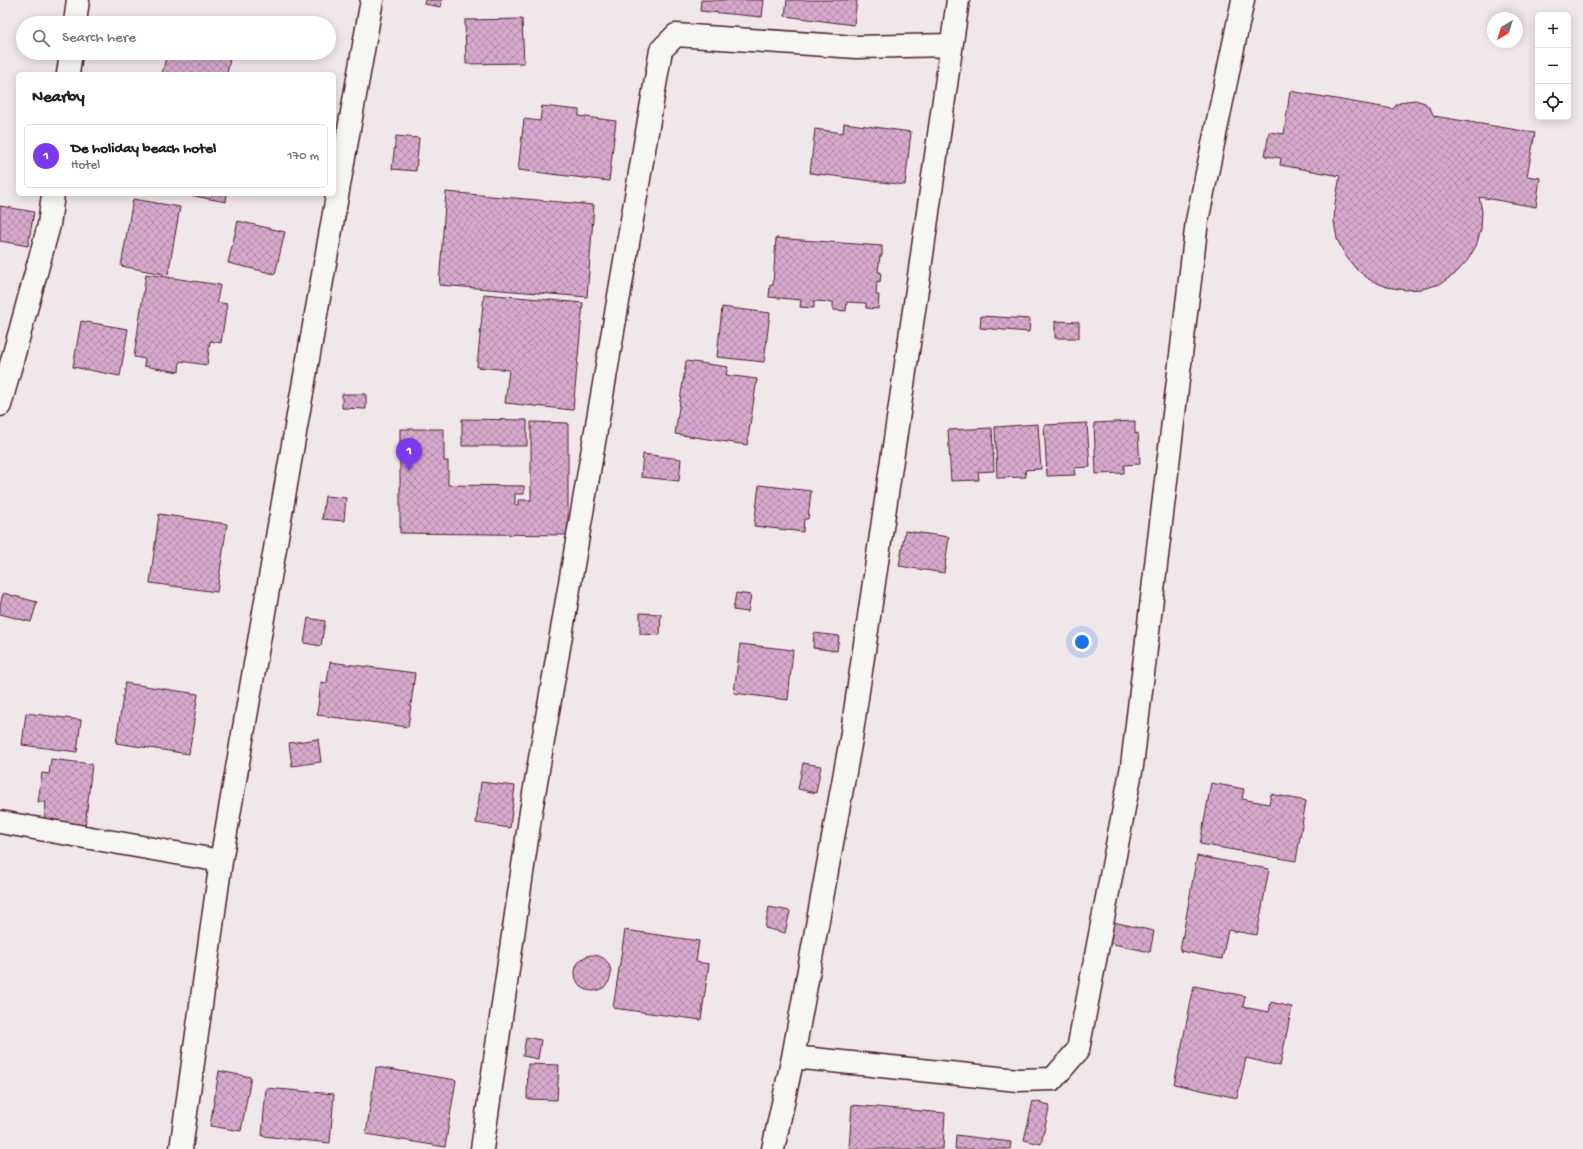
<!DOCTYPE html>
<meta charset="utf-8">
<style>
body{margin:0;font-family:"Gochi Hand",sans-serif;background:#f2f2f2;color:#202124}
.controls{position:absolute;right:12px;top:12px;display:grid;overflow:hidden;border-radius:6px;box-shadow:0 2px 10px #0003}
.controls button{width:36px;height:36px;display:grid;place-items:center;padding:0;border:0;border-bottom:1px solid #e0e0e0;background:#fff;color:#202124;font:20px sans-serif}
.compass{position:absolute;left:1487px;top:12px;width:36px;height:36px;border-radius:50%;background:#fff;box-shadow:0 2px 10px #0003;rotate:218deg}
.you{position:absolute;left:1082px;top:642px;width:14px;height:14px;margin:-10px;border:3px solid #fff;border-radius:50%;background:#1a73e8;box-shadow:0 0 0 6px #1a73e833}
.badge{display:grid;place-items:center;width:26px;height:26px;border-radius:50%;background:#7c3aed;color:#fff;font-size:13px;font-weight:700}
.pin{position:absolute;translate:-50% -33px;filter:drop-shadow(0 1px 2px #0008)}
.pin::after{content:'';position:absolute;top:21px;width:14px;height:12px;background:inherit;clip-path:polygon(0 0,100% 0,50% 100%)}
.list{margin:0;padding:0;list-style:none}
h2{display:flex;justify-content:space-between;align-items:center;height:52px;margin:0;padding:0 16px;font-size:17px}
h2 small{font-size:13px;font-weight:400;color:#757577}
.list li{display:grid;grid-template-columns:26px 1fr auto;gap:12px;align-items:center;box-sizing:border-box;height:64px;margin:0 8px 8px;padding:0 8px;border:1px solid #e0e0e0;border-radius:6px}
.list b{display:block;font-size:15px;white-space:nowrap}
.list p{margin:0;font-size:13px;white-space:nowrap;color:#757577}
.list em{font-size:13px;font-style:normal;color:#757577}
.icon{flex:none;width:22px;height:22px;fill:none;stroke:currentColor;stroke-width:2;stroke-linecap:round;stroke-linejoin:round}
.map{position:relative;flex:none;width:1583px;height:1149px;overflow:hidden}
.search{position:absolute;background:#fff;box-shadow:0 2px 10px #0003;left:16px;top:16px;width:320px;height:44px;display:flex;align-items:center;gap:10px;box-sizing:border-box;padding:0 14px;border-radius:22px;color:#757577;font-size:15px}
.panel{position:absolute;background:#fff;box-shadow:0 2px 10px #0003;left:16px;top:72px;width:320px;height:124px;border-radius:6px}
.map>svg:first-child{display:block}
.building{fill:url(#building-cross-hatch);stroke:#4a1f2b}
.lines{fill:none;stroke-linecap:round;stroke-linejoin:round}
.minor-casing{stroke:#4a1f2b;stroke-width:25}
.minor{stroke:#f6f6f2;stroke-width:22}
</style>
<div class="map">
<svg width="1583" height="1149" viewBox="0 0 1583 1149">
<defs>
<pattern id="building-cross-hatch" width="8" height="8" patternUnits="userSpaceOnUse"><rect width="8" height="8" fill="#d7aacd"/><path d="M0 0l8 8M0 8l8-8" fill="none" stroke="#b08aa7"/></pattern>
</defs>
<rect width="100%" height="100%" fill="#f0e7eb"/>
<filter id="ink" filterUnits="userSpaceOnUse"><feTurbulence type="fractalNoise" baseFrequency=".025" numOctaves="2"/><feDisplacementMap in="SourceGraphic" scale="8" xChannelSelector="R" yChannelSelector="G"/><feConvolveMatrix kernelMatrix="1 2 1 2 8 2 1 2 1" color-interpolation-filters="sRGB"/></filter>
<g filter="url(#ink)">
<path class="building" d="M425,0H442L441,7L424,4Z
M701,0H764L762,17L700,11Z
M787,0H857L854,25L785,16Z
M174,18L195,23H173Z
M522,19L524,63L466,64L465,20Z
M167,53H231L227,74H162Z
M1290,91L1393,109L1397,104L1406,101L1415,100L1425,103L1431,110L1434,116L1535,133L1527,176L1540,178L1536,207L1479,197L1482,211L1481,229L1476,246L1467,261L1455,274L1440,284L1422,289L1405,290L1387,287L1370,280L1356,269L1345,255L1337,239L1334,221L1335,203L1340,176L1280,165L1281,158L1265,156L1269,132L1284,134Z
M542,106L579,110V116L616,121L609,181L518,170L524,119L540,121Z
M844,123L911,132L905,185L810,173L815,129L843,133Z
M396,136L419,138L416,171L392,169Z
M446,192L594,205L587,297L439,285Z
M184,194H227L226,202Z
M133,199L180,207L168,275L121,266Z
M0,206L34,212L28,246L0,241Z
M238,221L285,232L275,274L228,263Z
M776,238L882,246V256H880L878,272H881L880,282L877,281L876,295H879L878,309L866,308V303L847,302L846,311L833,310V302L814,301V308L800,307L801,300L769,297L770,285H773Z
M146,274L220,285L217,302L227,304L221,343L210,341L207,365L180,361L179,372L144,366L145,359L134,357Z
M484,294L583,303L573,410L505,403L509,370L477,367Z
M722,307L770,313L764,362L717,357Z
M981,316L1030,319L1029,332L980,328Z
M81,321L128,329L120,376L73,367Z
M1055,321L1079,322V338H1055Z
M686,361L728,367L726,375L757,379L747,445L675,434Z
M342,394H366V409L342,408Z
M462,419L527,420V446H462Z
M1135,421V434L1138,433L1140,464L1124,465V473L1096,474L1094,423Z
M531,422L568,423V535L400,533V429H444V461H448V485L524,486V494H515V505H518V500H531Z
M1087,423L1090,467L1074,468L1075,475L1047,476L1044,425Z
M1038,424L1041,469L1025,470L1026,477L997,478L995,427Z
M992,428L994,471L978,472L979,480L951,481L948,430Z
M643,454L681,459L679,481L641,477Z
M759,485L811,491L808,519H804L803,532L754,526Z
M325,496L346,498L344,521L322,519Z
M159,514L227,524L217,592L150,583Z
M905,531L949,537L944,573L899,566Z
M3,593L37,602L31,622L0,614V606Z
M736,593L751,595L748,612L733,610Z
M640,613L661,614L660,635L640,634Z
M308,618L325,621L321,646L304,643Z
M814,633L839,636L837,651L813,648Z
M740,644L793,650L788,700L734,693Z
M330,662L415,673L408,727L317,715L321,682L327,683Z
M125,683L198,694L189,754L116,743Z
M26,713L81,720L77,752L22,745Z
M318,739L321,762L292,766L289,743Z
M51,759L92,764L85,827L44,823L46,802H38L42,773L49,774Z
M803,763L821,766L816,793L798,789Z
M481,782L515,786L510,828L476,823Z
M1211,783L1244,789L1242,799L1269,804L1271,794L1306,801L1296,861L1200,844Z
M1197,856L1269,869L1257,935L1228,930L1222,959L1180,951Z
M769,907L790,911L785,933L765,928Z
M1113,922L1154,931L1150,952L1109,943Z
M625,930L699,941L696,962L709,964L701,1020L613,1008Z
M575 973a18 18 0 1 1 36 0a18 18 0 1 1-36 0Z
M1194,986L1245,996L1243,1007L1269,1012L1271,1002L1292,1007L1280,1066L1246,1058L1237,1098L1174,1084Z
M526,1037L541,1040L538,1059L523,1056Z
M528,1064L559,1065L557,1100L527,1099Z
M376,1067L456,1080L445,1147L366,1134Z
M219,1071L251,1077L241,1131L210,1126Z
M266,1088L334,1094L330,1143L262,1136Z
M1033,1101L1050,1105L1041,1144L1024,1140Z
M852,1105L945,1113L943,1149H849Z
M956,1135L1011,1142L1010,1149H955Z"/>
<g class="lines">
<g class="minor-casing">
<path id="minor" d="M75,23L78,0
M68,74L71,53
M0,405L49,225L53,194
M0,822L221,861
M793,1057L1018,1080L1053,1079L1078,1050L1132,766L1197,221L1243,0
M181,1149L221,861L300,404L372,0
M482,1149L531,811L661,50L676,35L856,47L951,45
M773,1149L793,1057L851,739L919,276L958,0"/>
</g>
<use href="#minor" class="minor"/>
</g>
</g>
</svg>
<div class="controls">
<button>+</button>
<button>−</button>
<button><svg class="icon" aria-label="locate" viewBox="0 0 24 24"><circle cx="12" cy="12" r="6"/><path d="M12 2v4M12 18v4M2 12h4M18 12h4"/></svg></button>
</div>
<svg class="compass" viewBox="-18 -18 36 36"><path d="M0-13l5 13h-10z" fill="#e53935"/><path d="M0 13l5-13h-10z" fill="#757577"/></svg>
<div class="you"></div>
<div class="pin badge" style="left:409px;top:471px">1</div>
<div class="search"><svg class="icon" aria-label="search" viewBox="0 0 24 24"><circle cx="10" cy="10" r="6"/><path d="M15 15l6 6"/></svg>Search here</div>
<section class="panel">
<h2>Nearby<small></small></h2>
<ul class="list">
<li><span class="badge">1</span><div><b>De holiday beach hotel</b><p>Hotel</p></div><em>170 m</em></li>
</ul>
</section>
</div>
